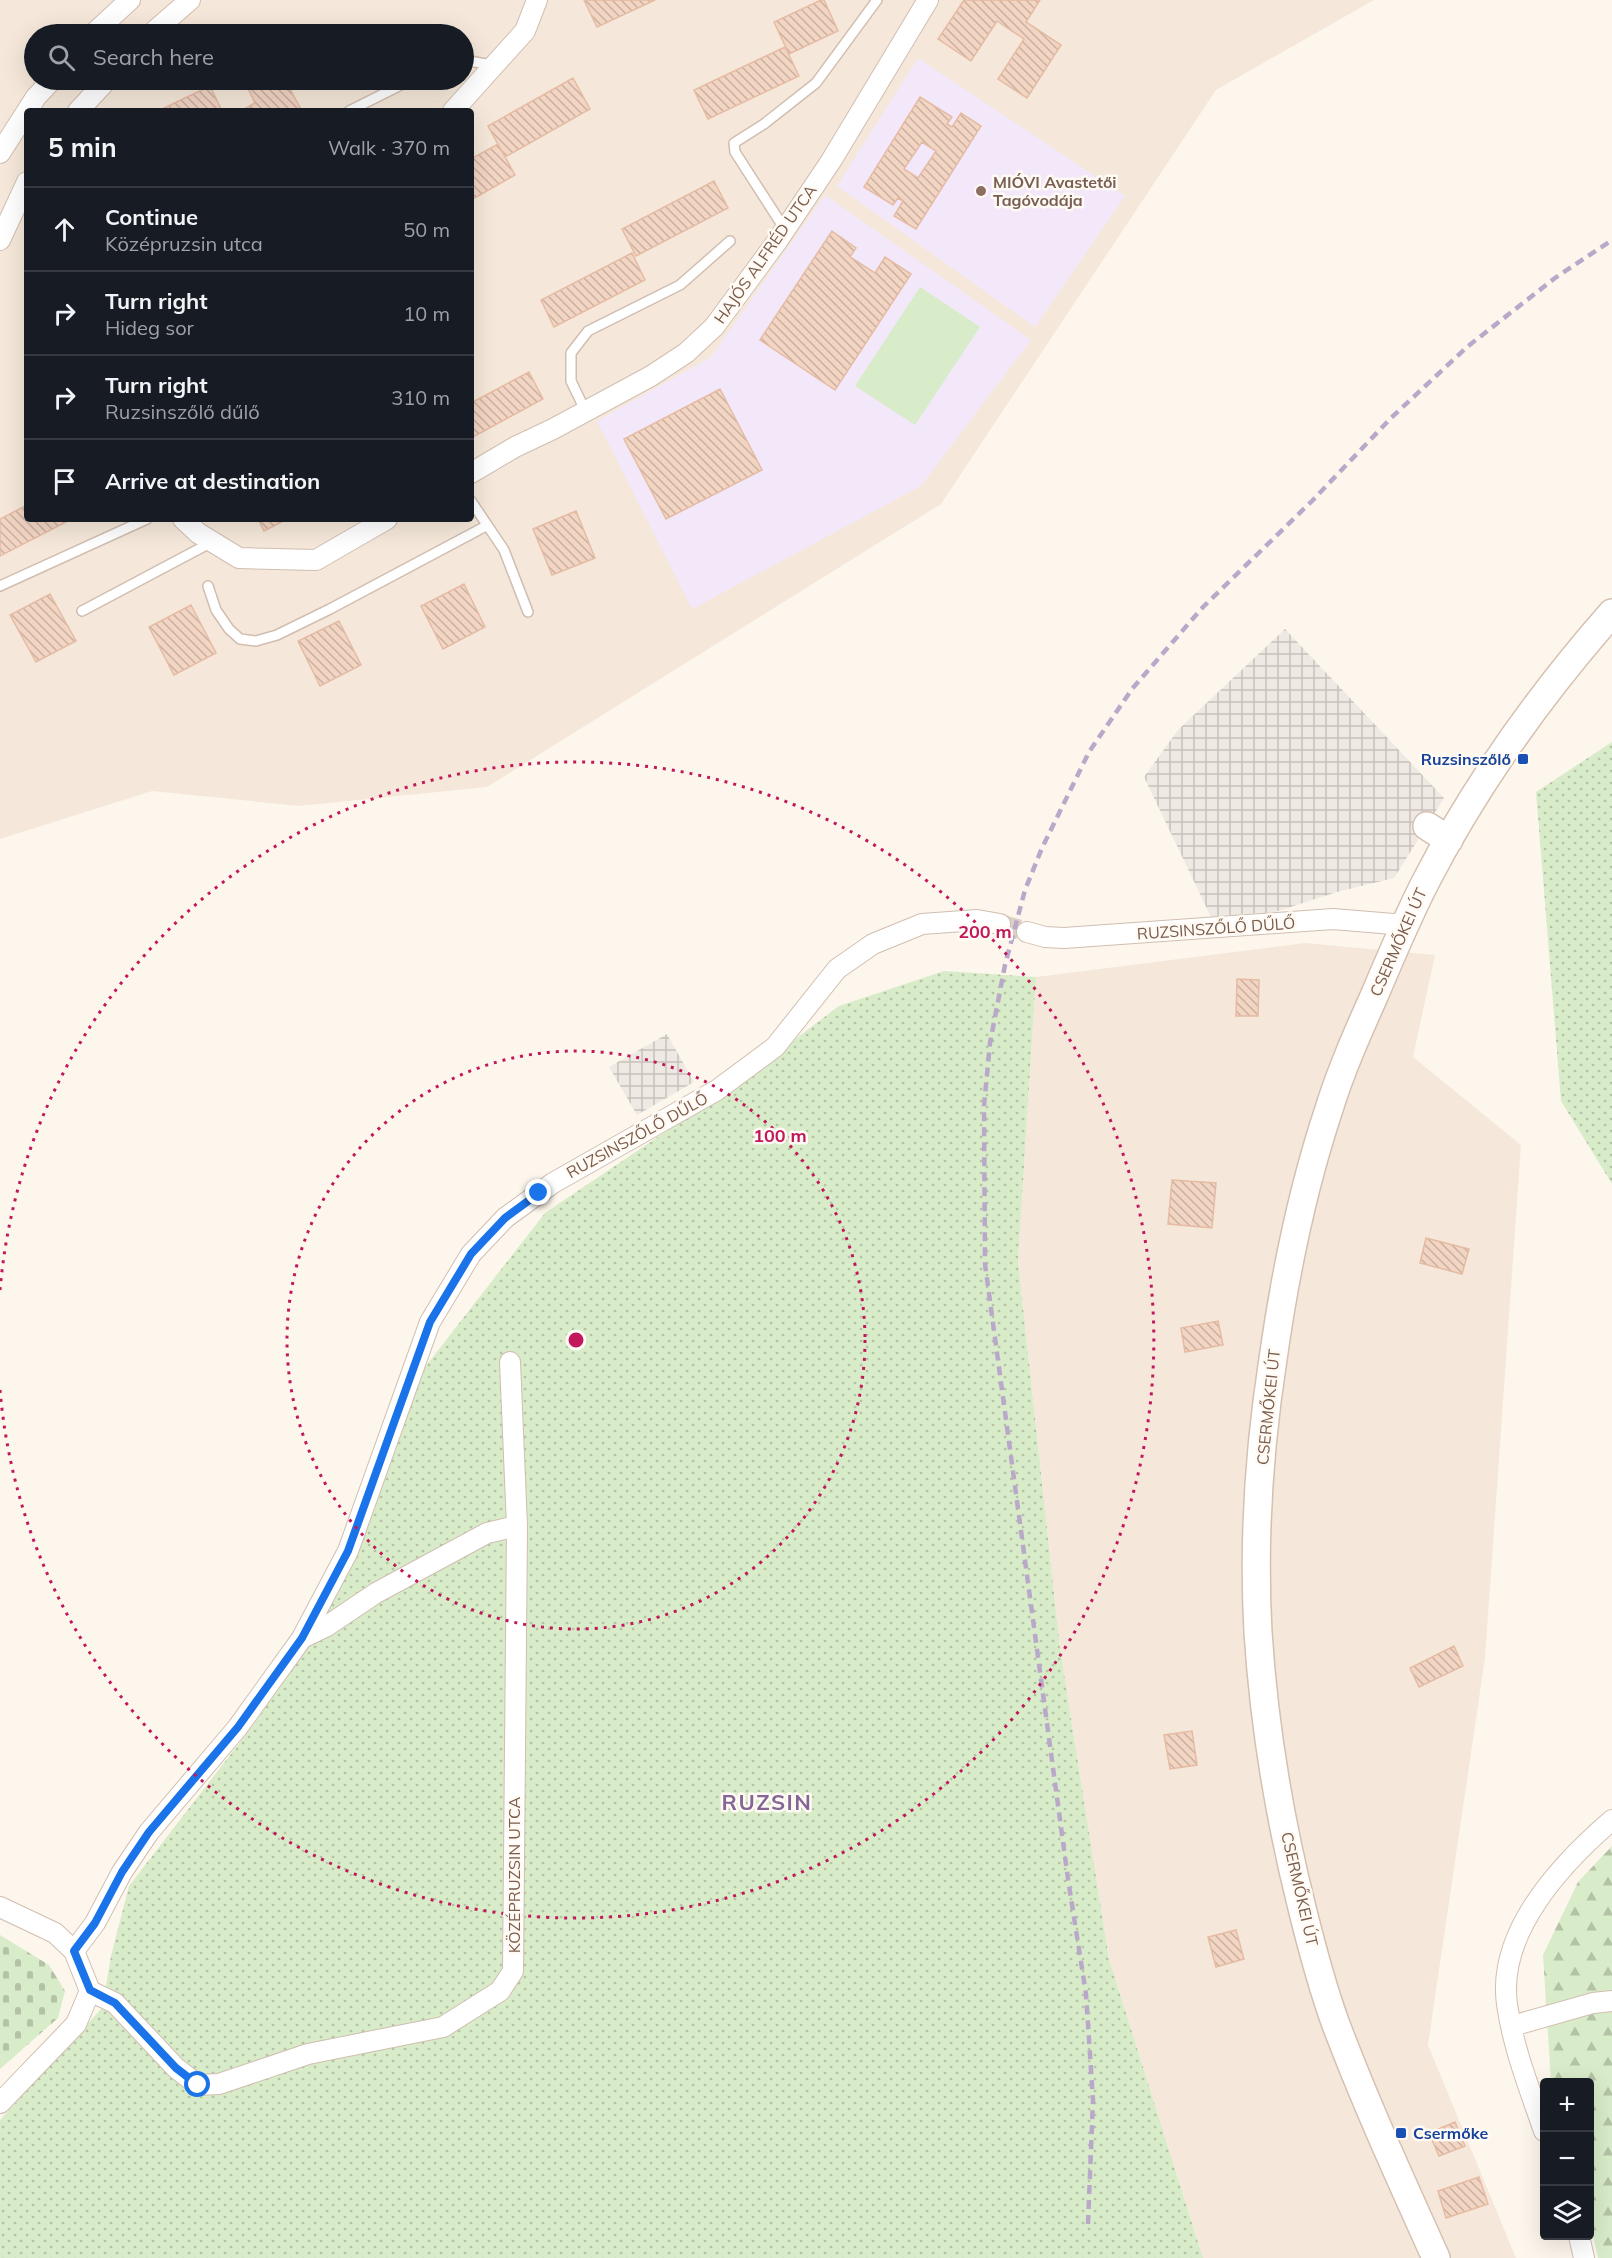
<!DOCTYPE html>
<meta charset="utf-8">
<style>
body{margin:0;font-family:Mulish,sans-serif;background:#242831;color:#f1f3f6}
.controls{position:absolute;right:18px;bottom:18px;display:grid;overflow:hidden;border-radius:6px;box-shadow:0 6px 24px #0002}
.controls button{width:54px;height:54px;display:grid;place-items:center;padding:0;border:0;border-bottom:2px solid #363941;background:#171b24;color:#f1f3f6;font:30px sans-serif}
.stop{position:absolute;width:18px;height:18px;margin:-14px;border:4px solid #1a73e8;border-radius:50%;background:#fff}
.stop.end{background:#1a73e8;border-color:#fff;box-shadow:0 2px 6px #0008}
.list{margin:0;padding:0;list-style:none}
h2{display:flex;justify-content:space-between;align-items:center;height:78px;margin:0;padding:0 24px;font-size:26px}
h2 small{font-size:20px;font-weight:400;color:#9ea1a6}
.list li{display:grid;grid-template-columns:39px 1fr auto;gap:18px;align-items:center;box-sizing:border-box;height:84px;padding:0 24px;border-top:2px solid #363941}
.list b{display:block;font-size:22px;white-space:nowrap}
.list p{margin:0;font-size:20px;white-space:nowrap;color:#9ea1a6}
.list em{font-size:20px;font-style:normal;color:#9ea1a6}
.icon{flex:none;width:33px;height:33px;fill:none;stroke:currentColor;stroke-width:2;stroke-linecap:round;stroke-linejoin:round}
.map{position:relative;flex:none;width:1612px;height:2258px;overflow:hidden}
.search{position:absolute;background:#171b24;box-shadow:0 6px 24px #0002;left:24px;top:24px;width:450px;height:66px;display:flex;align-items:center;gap:15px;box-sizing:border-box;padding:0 21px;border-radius:33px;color:#9ea1a6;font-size:22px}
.panel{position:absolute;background:#171b24;box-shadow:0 6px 24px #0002;left:24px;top:108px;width:450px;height:414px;border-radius:6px}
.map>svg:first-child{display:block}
.residential{fill:#f5e8da;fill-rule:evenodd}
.industrial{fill:url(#industrial-grid)}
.education{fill:#f3e8fa}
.forest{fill:url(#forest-firs)}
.cemetery{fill:url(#cemetery-stones)}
.park{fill:#d8ecc9}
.garden{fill:url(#garden-dots)}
.building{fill:url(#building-back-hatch);stroke:#e6bba3;stroke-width:1.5;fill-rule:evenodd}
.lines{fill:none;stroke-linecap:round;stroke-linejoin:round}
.street-tunnel{stroke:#dcd0c4;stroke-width:20;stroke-dasharray:20 10;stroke-linecap:butt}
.lane-casing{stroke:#d1beb0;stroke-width:12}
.street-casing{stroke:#d1beb0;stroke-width:22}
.secondary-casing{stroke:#d6c0b0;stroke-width:30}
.lane{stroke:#fff;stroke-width:9}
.street{stroke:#fff;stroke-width:20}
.secondary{stroke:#fff;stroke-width:27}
.rail{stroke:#b9a8c9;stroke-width:4.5;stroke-dasharray:9 6;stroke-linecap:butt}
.route{stroke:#1a73e8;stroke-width:8}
.ring{fill:none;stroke:#c2185b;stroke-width:3;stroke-dasharray:3 6}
.education-dot{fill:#8d6e63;stroke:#fffaf3;stroke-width:2}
.transit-dot{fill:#1a4fb4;stroke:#fffaf3;stroke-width:2}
.labels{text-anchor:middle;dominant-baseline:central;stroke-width:5;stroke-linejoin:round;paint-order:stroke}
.education-label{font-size:16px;font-weight:bold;fill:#785e54;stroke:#fffaf3;text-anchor:start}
.street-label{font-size:16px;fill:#7a5c4d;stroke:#fffaf3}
.transit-label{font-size:16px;font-weight:bold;fill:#164399;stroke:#fffaf3;text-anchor:end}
.district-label{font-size:22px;font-weight:bold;letter-spacing:1.5px;fill:#846695;stroke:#fffaf3}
.centre{fill:#c2185b;stroke:#fffaf3;stroke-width:3}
.ring-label{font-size:18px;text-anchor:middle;font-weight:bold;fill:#c2185b;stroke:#fffaf3;stroke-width:5;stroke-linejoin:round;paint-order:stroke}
</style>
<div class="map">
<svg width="1612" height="2258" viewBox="0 0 1612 2258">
<defs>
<pattern id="industrial-grid" width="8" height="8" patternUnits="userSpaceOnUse" patternTransform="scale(1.5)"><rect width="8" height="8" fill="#efe9e4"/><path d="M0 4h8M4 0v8" fill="none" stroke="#c7c0bb"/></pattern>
<pattern id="forest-firs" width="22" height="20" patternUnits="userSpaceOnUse" patternTransform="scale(1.5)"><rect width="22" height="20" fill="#d8ecc9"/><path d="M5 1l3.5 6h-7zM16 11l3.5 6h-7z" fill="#b4c2a5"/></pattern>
<pattern id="cemetery-stones" width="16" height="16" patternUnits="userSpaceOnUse" patternTransform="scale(1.5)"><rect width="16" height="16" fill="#d8ecc9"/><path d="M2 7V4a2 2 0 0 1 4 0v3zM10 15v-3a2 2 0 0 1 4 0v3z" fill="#b4c2a5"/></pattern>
<pattern id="garden-dots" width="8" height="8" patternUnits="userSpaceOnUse" patternTransform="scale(1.5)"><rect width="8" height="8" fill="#d8ecc9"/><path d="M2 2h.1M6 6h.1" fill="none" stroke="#b4c2a5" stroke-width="1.8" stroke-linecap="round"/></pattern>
<pattern id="building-back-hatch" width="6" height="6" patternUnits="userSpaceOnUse" patternTransform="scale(1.5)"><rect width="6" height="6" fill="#f3d5c3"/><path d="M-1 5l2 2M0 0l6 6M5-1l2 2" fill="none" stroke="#cab0a1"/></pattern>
</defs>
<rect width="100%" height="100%" fill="#fdf6ec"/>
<path class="residential" d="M0,0H1374L1216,90L941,504L487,787L299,806L152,791L0,839ZM34,34H464V80H34ZM27,111H471V519H27Z
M1305,943L1435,955L1413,1057L1521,1145L1485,1658L1428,2045L1516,2258H1203L1109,1959L1060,1648L1018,1261L1036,977Z"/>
<path class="industrial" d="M1285,629L1444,798L1394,878L1337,892L1275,912L1211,917L1144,777L1178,730Z
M667,1034L694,1082L637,1115L609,1067Z"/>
<path class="education" d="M918,58L1125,196L1035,327L837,186Z
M825,195L1031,340L921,486L692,609L597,421L711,357Z"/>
<path class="forest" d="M1612,1846V2258H1598L1590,2222V2082H1551L1543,1955L1578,1882Z"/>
<path class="cemetery" d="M0,1935L49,1965L65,1991L58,2018L0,2069Z"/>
<path class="park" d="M920,287L980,327L915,425L855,386Z"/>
<path class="garden" d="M1612,742V1184L1561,1101L1536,792Z
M944,971L1036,977L1018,1261L1060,1648L1109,1959L1203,2258H0V2120L102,2008L111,1956L129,1886L254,1724L353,1556L404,1394L545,1213L732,1087L839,1006Z"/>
<path class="building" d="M584,0H655L597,27Z
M821,0H824L838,31L789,54L774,22Z
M964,0H1040L1026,22L1061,45L1027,98L998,79L1024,39L997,21L971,61L938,39Z
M785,47L799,76L708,119L694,90Z
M573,78L590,109L505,157L488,126Z
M244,80H285L302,111H241L255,103Z
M210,86L222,111H158Z
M920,97L952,117L947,124L952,127L961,113L981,126L916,229L894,216L903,201L898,198L893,205L864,187ZM922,142L936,151L918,178L904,169Z
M498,144L515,175L471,200V159Z
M714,181L728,208L636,256L622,229Z
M832,231L856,248L850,257L875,273L885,257L911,274L835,390L760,340Z
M632,253L645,280L554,327L541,300Z
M529,372L543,399L471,438V403Z
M720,389L762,470L666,519L624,439Z
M27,505V519H67L68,521L0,556V519Z
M576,511L595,558L552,575L533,529Z
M258,519H287L264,531Z
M464,584L485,627L443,649L421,606Z
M50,594L76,641L36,662L10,615Z
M191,605L216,653L174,675L149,627Z
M339,621L361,665L320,686L298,641Z
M1237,979L1259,980L1258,1016H1236Z
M1172,1180L1216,1183L1212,1228L1168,1224Z
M1426,1238L1469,1249L1462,1274L1420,1263Z
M1218,1321L1223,1345L1185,1352L1181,1328Z
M1454,1646L1463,1666L1419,1687L1410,1668Z
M1192,1731L1197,1765L1170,1769L1164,1735Z
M1236,1930L1244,1959L1216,1967L1208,1937Z
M1455,2122L1465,2146L1439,2156L1429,2133Z
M1479,2177L1488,2204L1446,2218L1438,2191Z"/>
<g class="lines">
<path class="street-tunnel" d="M1000,924L1027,932"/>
<g class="lane-casing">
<path id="lane" d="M464,60L486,64L491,69
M349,111L411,80
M784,228L735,152L734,143L764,124L816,83L877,0
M585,410L571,381V353L588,331L680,285L730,241
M471,501L504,550L528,612
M0,586L147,519
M208,586L216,610L229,629L240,639L256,641L277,635L330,609L486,526
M82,611L212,542"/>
</g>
<g class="street-casing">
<path id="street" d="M93,34L130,0
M151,34L190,0
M78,111L107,80
M453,111L525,31L537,0
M0,153L36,97L52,80
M0,240L27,182
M471,473L515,447L553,429L651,376L686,353L714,327L778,240L831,161L928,0
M183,519L198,533L239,558L316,560L387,519
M1027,932L1045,937L1064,938L1333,919L1405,925
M302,1638L327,1626L376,1593L487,1533L517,1526
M0,1907L55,1933L74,1951L90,1991L76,2024L0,2103
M74,1951L95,1923L122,1872L149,1832L238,1727L302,1638L348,1551L430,1322L471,1254L505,1218L553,1183L717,1090L775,1047L837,969L873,944L922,924L977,920L1000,924
M90,1991L115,2003L176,2068L198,2085L219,2084L308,2054L443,2027L500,1991L513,1971L517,1526L510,1362
M1512,2026L1593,2003L1612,2001
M1544,2131C1530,2090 1513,2048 1507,2004C1497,1932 1562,1863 1612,1820
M1579,2236L1584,2258"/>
</g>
<g class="secondary-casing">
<path id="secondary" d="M1427,826L1449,840
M1436,2258C1401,2180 1365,2102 1335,2022C1322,1986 1312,1948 1303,1912C1280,1821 1264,1726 1258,1632C1253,1541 1259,1449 1273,1359C1285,1274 1302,1190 1329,1109C1341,1070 1358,1032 1375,994C1391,956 1407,918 1426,881C1476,784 1540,695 1612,613"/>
</g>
<use href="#lane" class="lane"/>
<use href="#street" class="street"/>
<use href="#secondary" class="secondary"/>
<path class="rail" d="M1088,2224L1093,2100L1086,1994L1068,1879L985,1264L984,1106L990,1043L1005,965L1025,890L1042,848L1089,752L1132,689L1203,607L1312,501L1391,418L1467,347L1555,278L1612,240"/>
</g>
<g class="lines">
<path class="route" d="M198,2085L176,2068L115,2003L90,1990L74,1951L95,1923L122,1872L149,1832L238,1727L302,1638L348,1551L430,1322L471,1254L505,1218L539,1193"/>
</g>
<g class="ring">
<circle cx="576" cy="1340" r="289"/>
<path d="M0 1290A578 578 0 1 1 0 1390"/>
</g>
<circle class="education-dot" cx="981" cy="191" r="6"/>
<g class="transit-dot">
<rect x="1517" y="753" width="12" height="12" rx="3"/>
<rect x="1395" y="2127" width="12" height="12" rx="3"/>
</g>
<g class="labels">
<g class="education-label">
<text x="993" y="182">MIÓVI Avastetői<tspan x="993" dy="18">Tagóvodája</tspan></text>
</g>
<g class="street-label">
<text transform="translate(765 254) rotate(-55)">HAJÓS ALFRÉD UTCA</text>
<text transform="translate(1216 928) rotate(-4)">RUZSINSZŐLŐ DŰLŐ</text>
<text transform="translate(1398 942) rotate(-66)">CSERMŐKEI ÚT</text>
<text transform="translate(637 1135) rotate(-29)">RUZSINSZŐLŐ DŰLŐ</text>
<text transform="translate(1268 1407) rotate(-84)">CSERMŐKEI ÚT</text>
<text transform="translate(514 1875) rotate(-90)">KÖZÉPRUZSIN UTCA</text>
<text transform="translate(1300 1889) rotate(77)">CSERMŐKEI ÚT</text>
</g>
<g class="transit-label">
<text x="1511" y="759">Ruzsinszőlő</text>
<text x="1413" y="2133" text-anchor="start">Csermőke</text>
</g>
<g class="district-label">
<text x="767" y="1802">RUZSIN</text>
</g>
</g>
<circle cx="576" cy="1340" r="9" class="centre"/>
<g class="ring-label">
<text x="985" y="938">200 m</text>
<text x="780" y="1142">100 m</text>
</g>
</svg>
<div class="controls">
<button>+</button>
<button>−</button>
<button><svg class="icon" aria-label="layers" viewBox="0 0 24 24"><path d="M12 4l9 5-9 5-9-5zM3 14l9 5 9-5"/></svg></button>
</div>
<div class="stop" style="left:198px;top:2085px"></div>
<div class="stop end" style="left:539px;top:1193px"></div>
<div class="search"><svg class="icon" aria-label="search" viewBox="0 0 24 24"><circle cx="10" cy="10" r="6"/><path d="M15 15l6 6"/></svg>Search here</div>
<section class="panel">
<h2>5 min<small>Walk · 370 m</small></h2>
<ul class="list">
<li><svg class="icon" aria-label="ahead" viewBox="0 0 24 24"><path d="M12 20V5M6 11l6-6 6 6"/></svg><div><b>Continue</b><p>Középruzsin utca</p></div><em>50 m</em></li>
<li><svg class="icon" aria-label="right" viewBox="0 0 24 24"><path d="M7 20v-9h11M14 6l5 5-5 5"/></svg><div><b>Turn right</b><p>Hideg sor</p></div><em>10 m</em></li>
<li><svg class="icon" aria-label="right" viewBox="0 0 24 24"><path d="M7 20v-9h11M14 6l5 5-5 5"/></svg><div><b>Turn right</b><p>Ruzsinszőlő dűlő</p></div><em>310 m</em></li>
<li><svg class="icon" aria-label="arrive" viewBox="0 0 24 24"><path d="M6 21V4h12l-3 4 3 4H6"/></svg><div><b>Arrive at destination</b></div></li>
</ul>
</section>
</div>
